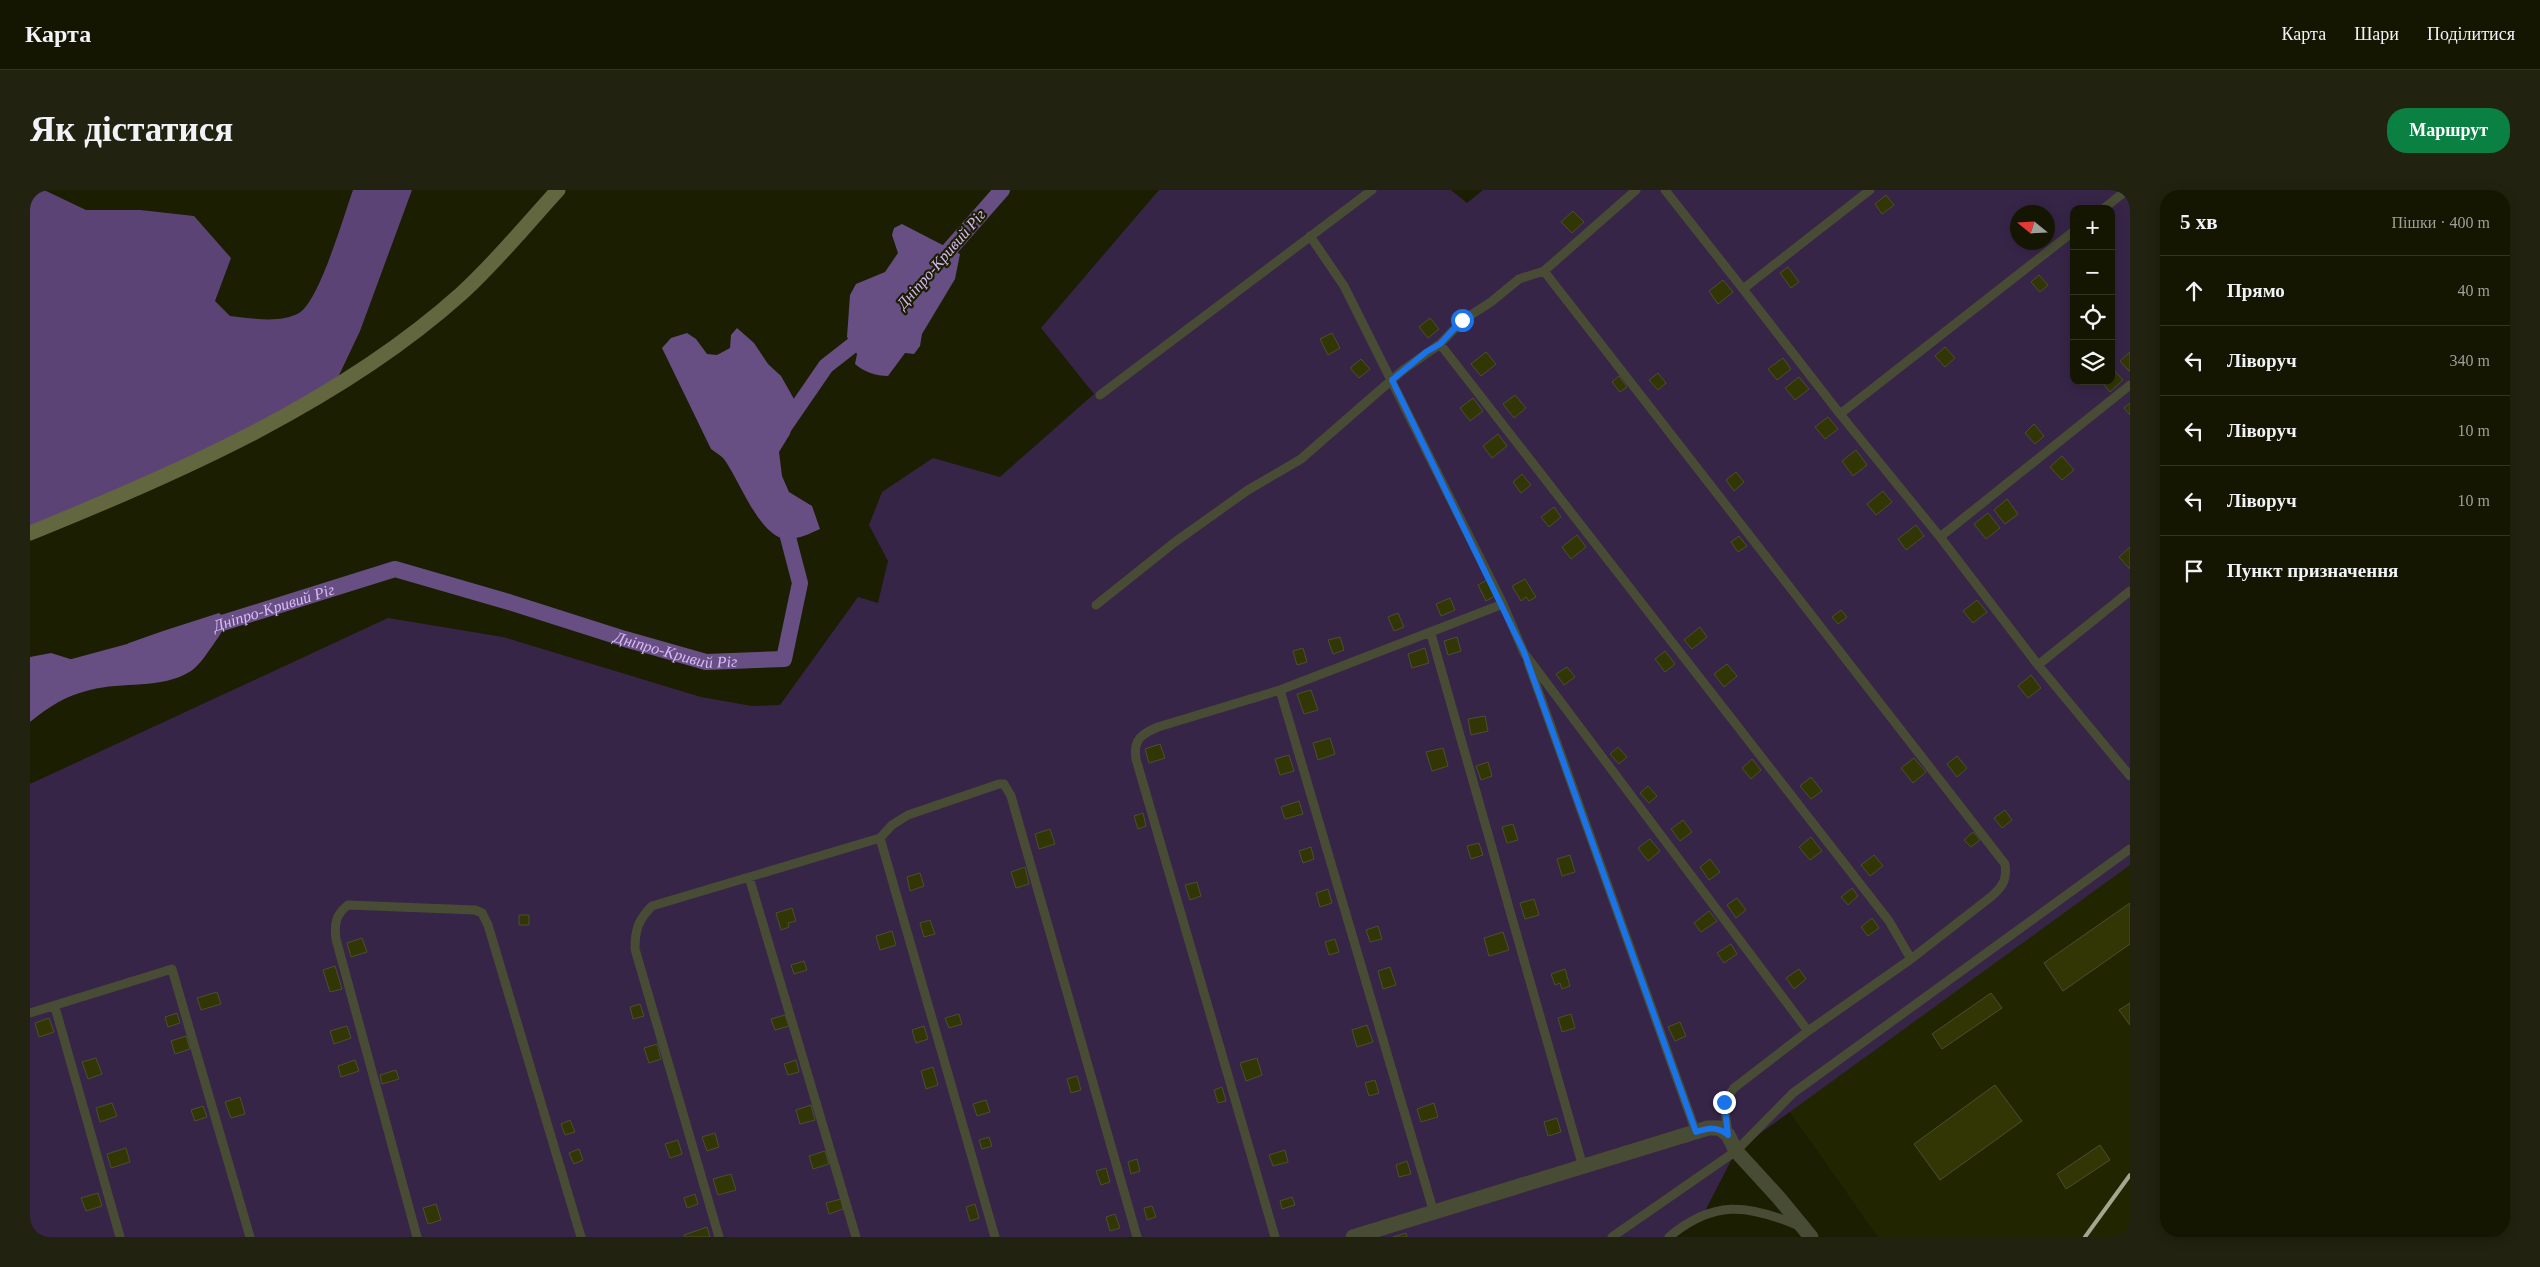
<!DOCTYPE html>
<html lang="uk">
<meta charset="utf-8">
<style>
body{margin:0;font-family:Georgia,serif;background:#212310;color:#f1f3f6}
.controls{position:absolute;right:15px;top:15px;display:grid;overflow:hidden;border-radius:10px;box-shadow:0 2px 12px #0003}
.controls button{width:45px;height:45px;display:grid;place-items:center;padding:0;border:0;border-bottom:1px solid #333523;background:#141601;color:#f1f3f6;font:25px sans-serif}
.compass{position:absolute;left:1980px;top:15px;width:45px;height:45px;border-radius:50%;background:#141601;box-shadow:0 2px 12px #0003;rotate:288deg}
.stop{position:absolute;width:15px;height:15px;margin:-11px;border:4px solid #1a73e8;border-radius:50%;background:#fff}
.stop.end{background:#1a73e8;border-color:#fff;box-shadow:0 1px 5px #0008}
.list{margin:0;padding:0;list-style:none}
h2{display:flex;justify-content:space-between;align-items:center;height:65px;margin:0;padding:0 20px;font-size:21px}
h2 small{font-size:16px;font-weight:400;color:#9d9f99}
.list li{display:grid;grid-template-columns:32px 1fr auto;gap:15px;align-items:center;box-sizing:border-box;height:70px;padding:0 20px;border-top:1px solid #333523}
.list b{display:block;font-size:19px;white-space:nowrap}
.list em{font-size:16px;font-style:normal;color:#9d9f99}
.icon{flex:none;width:28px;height:28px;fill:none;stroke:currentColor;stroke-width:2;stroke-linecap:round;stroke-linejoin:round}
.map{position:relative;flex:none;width:2100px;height:1047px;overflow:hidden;border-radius:20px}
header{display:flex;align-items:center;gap:30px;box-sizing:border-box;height:70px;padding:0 25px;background:#141601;border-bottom:1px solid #333523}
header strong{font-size:24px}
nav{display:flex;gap:28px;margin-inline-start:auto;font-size:18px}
.intro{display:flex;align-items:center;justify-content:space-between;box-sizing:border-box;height:120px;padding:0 30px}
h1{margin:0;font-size:35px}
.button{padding:12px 22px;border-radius:20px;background:#0b8043;color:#fff;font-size:18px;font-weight:700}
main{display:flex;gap:30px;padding:0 30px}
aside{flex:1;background:#141601;border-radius:20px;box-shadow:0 2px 12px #0003}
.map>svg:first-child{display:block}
.built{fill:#222600}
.green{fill:#372548;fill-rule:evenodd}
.forest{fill:#5c4375}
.water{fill:#684f83}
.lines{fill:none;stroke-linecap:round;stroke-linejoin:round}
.canal{stroke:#684f83;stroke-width:16}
.building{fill:#323604;stroke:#4b4f2f}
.lane{stroke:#484c34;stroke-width:9}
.street{stroke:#484c34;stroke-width:15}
.secondary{stroke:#626740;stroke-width:15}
.rail{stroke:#a3a691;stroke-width:4}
.route{stroke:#1a73e8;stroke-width:6}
.labels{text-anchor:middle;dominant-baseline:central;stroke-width:4.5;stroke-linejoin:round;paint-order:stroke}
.water-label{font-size:16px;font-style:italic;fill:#d7b9f9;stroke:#1b1e01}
</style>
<header>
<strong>Карта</strong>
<nav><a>Карта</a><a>Шари</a><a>Поділитися</a></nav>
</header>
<div class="intro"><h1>Як дістатися</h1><a class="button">Маршрут</a></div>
<main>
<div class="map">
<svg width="2100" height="1047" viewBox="0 0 2100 1047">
<rect width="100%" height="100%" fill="#1b1e01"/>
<path class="built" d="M2100,675V1047H1848L1759,921Z"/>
<path class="green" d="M1129,0H1421L1437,13L1453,0H2100V675L1706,961L1674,1023L1639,1047H0V594L358,428L473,447L671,507L722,516L750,515L828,407L848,413L858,371L839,335L852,302L903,268L970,287L1064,204L1011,138ZM2044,19H2081V191H2044ZM1988,22H2018V52H1988Z"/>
<path class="forest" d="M0,0H14L56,20H110L164,26L201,68L185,111L200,126C221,128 249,134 269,123C289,112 314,25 323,0H382L330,141L303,198L0,343Z"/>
<path class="water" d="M872,34L930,64L925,89L892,144L890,156L884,164L875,163L858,186C846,186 834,182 825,174L827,164L817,147L820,105L826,94L855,82L868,63L862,45L864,38Z
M707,138L724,153L738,174L751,186L764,209V222L760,244L749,262L752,286L759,302L782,316L790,339C781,343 771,348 760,349C730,352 709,287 693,268C690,265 685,262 681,259L632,158L641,148L657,143L666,149L677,164L687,165L700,158L701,145Z
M189,423L194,427C196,439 189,446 183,455C177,463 170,475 161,481C131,500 93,491 60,500C35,506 20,516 0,532V467L21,463L56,474L82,466L99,453L133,441Z"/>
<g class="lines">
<g class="canal">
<path d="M906,75L972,0"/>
<path d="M752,240L796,176L837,144"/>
<path id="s1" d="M173,439L365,379L479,412L595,449L676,472L754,469L770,393L753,328"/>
<path d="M0,498L39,478L102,461"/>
</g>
</g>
<path class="building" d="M1856,5L1864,15L1852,24L1845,14Z
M1543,21L1554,32L1542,43L1531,32Z
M1758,77L1769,92L1761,98L1750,83Z
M2009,85L2018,95L2010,102L2001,92Z
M1693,90L1703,102L1688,114L1679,101Z
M1400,128L1409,139L1398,148L1389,137Z
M1302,143L1310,158L1298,165L1290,149Z
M1915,157L1925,168L1915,177L1905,166Z
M1456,162L1466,174L1451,186L1441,174Z
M2100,162V180L2099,181L2090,171Z
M1753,168L1761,179L1747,190L1738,179Z
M1331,169L1340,179L1329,188L1320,178Z
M2081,177L2093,190L2080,202L2071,191H2081Z
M1628,183L1636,193L1628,200L1619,190Z
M1589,186L1597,197L1590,202L1582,192Z
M1769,187L1779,199L1765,210L1755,198Z
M1485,205L1496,218L1484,228L1473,214Z
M1443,208L1453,221L1440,231L1430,218Z
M2100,213V225L2094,218Z
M1798,227L1808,239L1795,249L1785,237Z
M2004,234L2014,246L2005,254L1995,243Z
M1468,244L1477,256L1462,268L1453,256Z
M1826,260L1837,275L1823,286L1812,271Z
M2032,266L2044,280L2032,290L2020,277Z
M1706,282L1714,292L1704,301L1696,290Z
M1492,284L1501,295L1491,303L1483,292Z
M1853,301L1862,312L1846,325L1837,314Z
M1977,309L1988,324L1975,334L1964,320Z
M1524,317L1531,327L1519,337L1511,327Z
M1958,323L1970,338L1956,349L1944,334Z
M1886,335L1894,346L1876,360L1868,349Z
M1547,345L1556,357L1541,369L1532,357Z
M1709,346L1717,356L1708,362L1701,352Z
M2100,357V379L2089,367Z
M1495,389L1506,407L1499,411L1496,407L1491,411L1482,396Z
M1457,390L1465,406L1456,411L1448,395Z
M1420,408L1425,420L1411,426L1406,414Z
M1947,410L1957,422L1943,433L1933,421Z
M1811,420L1817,427L1808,434L1802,427Z
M1368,423L1374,437L1364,441L1358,427Z
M1670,437L1677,447L1662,459L1654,450Z
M1310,447L1314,460L1303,464L1298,450Z
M1427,447L1431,461L1418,465L1414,451Z
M1273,458L1277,472L1267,475L1263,461Z
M1395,458L1399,473L1382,478L1378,464Z
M1635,461L1645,474L1635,482L1625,469Z
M1697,474L1707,486L1694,497L1684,484Z
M1537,477L1545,487L1534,495L1526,484Z
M2001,485L2011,498L1998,508L1988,496Z
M1281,500L1288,520L1274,524L1267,504Z
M1455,526L1458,541L1441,545L1438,529Z
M1300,548L1305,564L1288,570L1283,553Z
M1130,554L1135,568L1119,573L1115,559Z
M1588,557L1597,567L1589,574L1580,564Z
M1413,558L1418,576L1402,581L1396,562Z
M1259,565L1264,581L1250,585L1245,569Z
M1927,566L1937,578L1927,587L1917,574Z
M1884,568L1896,582L1883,593L1871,578Z
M1722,569L1731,580L1721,589L1712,578Z
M1458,572L1462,586L1451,590L1446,576Z
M1781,587L1792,601L1781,609L1770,596Z
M1618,596L1627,606L1619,613L1610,603Z
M1269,611L1273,624L1255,629L1251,617Z
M1975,620L1982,630L1972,638L1964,628Z
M1113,623L1116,636L1108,639L1104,626Z
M1653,630L1662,642L1650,651L1641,639Z
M1483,634L1488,650L1477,653L1472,637Z
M1020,639L1025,654L1009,659L1005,644Z
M1943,642L1950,650L1941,657L1934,650Z
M1781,647L1792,661L1780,670L1769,657Z
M1620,649L1630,661L1618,671L1608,658Z
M1449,653L1453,665L1441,669L1437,656Z
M1281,657L1284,669L1273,673L1269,661Z
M1540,665L1545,682L1532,686L1527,669Z
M1844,665L1853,676L1840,686L1831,675Z
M1680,669L1690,682L1679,690L1670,677Z
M995,677L999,694L986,698L981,682Z
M890,683L894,696L880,701L877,687Z
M1167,692L1171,706L1160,710L1155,695Z
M1822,698L1828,706L1818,715L1811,707Z
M1298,699L1302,713L1290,717L1286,703Z
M1707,708L1716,720L1706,728L1697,715Z
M1504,709L1509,725L1495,729L1490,713Z
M2100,713V754L2033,801L2014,773Z
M762,718L766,731L758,733L759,737L751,740L746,723Z
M1679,721L1687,731L1671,742L1664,733Z
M489,725H499V735H489Z
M1842,728L1849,738L1838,746L1831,737Z
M900,730L905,744L894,747L890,733Z
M1348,736L1352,749L1340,752L1336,740Z
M862,741L866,755L850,760L846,746Z
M1473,742L1479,760L1459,766L1454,748Z
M332,748L337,762L321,767L317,753Z
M1305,749L1309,762L1299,765L1295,752Z
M1701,754L1707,764L1694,773L1687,763Z
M774,771L777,780L764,784L761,775Z
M305,776L312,799L300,802L293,780Z
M1360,777L1366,795L1353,799L1348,781Z
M1535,779L1540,796L1532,799L1530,793L1525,795L1521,784Z
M1769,779L1776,789L1764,799L1756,788Z
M187,802L191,814L171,820L167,808Z
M1961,803L1972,818L1912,859L1902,844Z
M2100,813V835L2089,820Z
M610,814L614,826L603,829L600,817Z
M147,823L150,833L138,837L135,827Z
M929,824L932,834L919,838L915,828Z
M1541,824L1545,838L1532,842L1528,828Z
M755,825L759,836L745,840L741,829Z
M19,828L24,842L9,847L5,833Z
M1650,832L1656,846L1645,851L1638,837Z
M1337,835L1343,852L1327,857L1322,840Z
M317,836L321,848L304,854L300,841Z
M894,836L898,849L886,853L882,840Z
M156,846L160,859L145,864L141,851Z
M627,854L631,869L619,873L614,858Z
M66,868L72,884L58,889L52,872Z
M1227,868L1232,885L1216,891L1210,873Z
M325,870L329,881L311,887L308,876Z
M766,870L769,882L758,885L754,874Z
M903,877L908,895L896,899L891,881Z
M366,880L369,889L352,894L350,885Z
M1047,886L1051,900L1041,903L1037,889Z
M1345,890L1349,903L1339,906L1335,893Z
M1965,895L1992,931L1910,990L1884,954Z
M1192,897L1196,911L1188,913L1184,900Z
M210,907L215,924L201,928L195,912Z
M956,910L960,922L947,926L943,914Z
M82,913L87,926L70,932L66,918Z
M1404,913L1408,927L1391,932L1387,919Z
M781,915L785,930L770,934L766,920Z
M173,916L177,927L165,931L161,920Z
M1527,928L1531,942L1518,946L1514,932Z
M540,930L545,942L535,945L531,934Z
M685,943L689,957L677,961L672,947Z
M959,947L962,956L952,959L949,950Z
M648,950L652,964L640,968L635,954Z
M2070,955L2080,970L2036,999L2027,984Z
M96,958L100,972L81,978L77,964Z
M549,959L553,970L544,974L539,963Z
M1255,960L1258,972L1243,976L1239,965Z
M795,961L799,974L783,979L779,966Z
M1107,969L1110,981L1101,984L1098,972Z
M1377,971L1381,984L1369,987L1366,975Z
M1076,978L1080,992L1071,995L1066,981Z
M701,984L706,1000L688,1005L683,989Z
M68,1003L72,1016L56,1021L51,1008Z
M665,1004L668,1014L657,1018L654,1008Z
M1262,1007L1265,1015L1252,1019L1250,1011Z
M811,1009L813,1019L799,1024L796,1013Z
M406,1014L411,1030L398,1034L393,1018Z
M945,1014L949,1028L940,1031L936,1017Z
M1122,1016L1126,1027L1117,1030L1114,1018Z
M1085,1024L1090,1038L1080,1041L1076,1027Z
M677,1037L680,1047H655L654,1045Z
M1376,1043L1377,1047H1363Z"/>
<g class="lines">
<path class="lane" d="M1635,0L1713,99
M1840,0L1713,99L1810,224L1910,347L2008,475L2100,586
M2073,19L2097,0
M1280,46L1314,96L1473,414L1494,463L1778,841
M1514,81L1975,674C1977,689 1974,695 1962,706L1881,769L1778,841L1704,898L1694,912L1698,945
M1410,154L1859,731L1881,769
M1070,205L1342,0
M1810,224L2044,41
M1910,347L2100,195
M1066,415L1145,352L1218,300L1271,269L1373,180L1410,154L1433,130L1461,112L1489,89L1514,81L1606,0
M1401,444L1553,977
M1498,472L1666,942
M2008,475L2100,401
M1250,500L1404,1023
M850,648L965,1047
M719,687L826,1047
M25,817L90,1047
M0,823L142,779L220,1047
M387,1047L306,749C304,734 306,724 318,715L445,720L452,723L458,735L551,1047
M689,1047L605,759C605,740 608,730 622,716L850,648L862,635L878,625L969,594H974L981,606L1107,1047
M1245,1047L1106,569C1103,550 1111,544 1128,537L1250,500L1473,414
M1582,1047L1706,961L1763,903L2100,659
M1639,1047C1683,1010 1717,1014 1767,1035"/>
<path class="street" d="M1323,1047L1678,938H1690L1698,945L1706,961L1749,1008L1781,1047"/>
<path class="secondary" d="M0,343C149,283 312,211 432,103C466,72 497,34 528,0"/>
<path class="rail" d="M2055,1047L2100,985"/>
</g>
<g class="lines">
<path class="route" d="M1432,130L1410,154L1396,162L1362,190L1494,462L1666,942C1679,938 1687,936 1698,945L1694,912"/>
</g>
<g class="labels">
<g class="water-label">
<text transform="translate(911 69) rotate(-49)">Дніпро-Кривий Ріг</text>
<text stroke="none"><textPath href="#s1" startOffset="74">Дніпро-Кривий Ріг</textPath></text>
<text stroke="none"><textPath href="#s1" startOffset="494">Дніпро-Кривий Ріг</textPath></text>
</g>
</g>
</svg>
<div class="controls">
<button>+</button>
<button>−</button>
<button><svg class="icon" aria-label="locate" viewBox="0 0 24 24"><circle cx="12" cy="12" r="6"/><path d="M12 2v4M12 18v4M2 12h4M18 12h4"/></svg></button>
<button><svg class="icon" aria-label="layers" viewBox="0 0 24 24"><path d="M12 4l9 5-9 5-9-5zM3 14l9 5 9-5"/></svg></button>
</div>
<svg class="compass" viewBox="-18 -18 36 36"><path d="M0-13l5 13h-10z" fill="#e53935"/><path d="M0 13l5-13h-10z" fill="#9d9f99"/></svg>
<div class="stop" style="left:1432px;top:130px"></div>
<div class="stop end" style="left:1694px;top:912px"></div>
</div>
<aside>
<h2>5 хв<small>Пішки · 400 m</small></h2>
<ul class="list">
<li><svg class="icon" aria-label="ahead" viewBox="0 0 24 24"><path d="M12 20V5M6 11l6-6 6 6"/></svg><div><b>Прямо</b></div><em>40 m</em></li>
<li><svg class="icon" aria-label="left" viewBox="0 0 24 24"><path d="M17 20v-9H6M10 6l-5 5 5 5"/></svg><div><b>Ліворуч</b></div><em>340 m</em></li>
<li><svg class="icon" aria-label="left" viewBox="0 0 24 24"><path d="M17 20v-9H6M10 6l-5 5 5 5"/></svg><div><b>Ліворуч</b></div><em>10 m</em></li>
<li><svg class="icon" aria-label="left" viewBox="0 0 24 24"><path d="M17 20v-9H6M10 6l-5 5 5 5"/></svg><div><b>Ліворуч</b></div><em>10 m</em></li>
<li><svg class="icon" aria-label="arrive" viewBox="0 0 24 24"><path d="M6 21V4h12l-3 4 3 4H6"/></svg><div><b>Пункт призначення</b></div></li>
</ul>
</aside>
</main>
